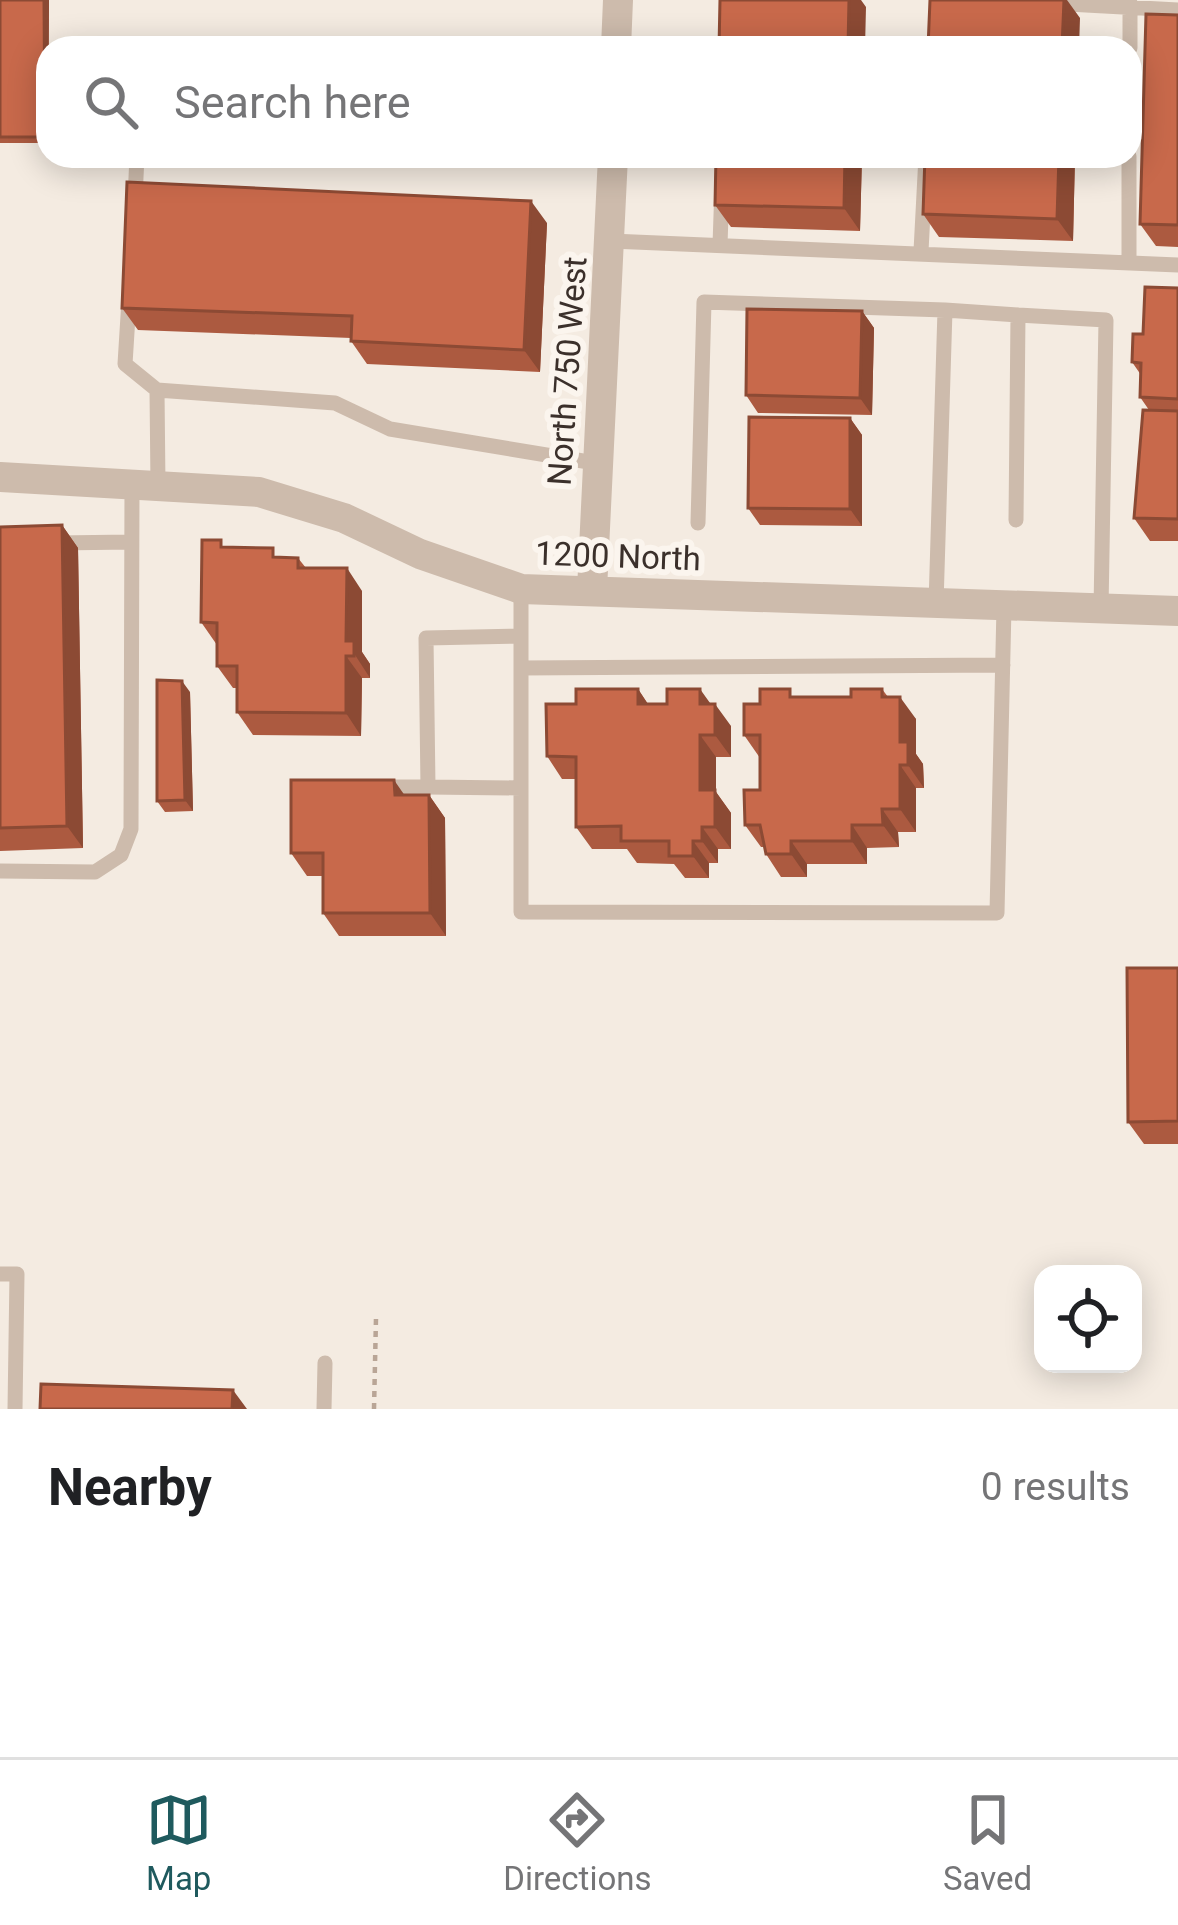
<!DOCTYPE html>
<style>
body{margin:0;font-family:Roboto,sans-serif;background:#f2f2f2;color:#202124}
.controls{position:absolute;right:36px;bottom:36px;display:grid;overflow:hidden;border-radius:24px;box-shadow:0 6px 30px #0003}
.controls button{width:108px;height:108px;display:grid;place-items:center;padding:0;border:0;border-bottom:3px solid #e0e0e0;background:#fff;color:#202124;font:60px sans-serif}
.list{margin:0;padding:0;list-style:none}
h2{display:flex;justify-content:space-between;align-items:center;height:156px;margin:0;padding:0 48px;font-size:51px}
h2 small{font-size:39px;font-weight:400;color:#757577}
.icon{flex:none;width:66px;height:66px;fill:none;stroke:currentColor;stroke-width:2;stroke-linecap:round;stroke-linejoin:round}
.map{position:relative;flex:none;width:1178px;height:1409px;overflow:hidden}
.search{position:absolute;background:#fff;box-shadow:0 6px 30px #0003;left:36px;right:36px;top:36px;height:132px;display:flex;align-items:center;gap:30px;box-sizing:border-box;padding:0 42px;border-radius:36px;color:#757577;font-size:45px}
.sheet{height:348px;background:#fff}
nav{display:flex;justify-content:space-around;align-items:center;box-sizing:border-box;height:168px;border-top:3px solid #e0e0e0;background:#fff;font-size:33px;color:#757577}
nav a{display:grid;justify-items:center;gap:6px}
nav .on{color:#1f5a5e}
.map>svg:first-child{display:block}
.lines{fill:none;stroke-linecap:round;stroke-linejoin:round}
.path{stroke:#b9a596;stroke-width:4.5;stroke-dasharray:6 6;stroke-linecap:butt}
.service{stroke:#cdbbac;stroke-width:15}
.minor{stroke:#cdbbac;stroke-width:30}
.wall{fill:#ac5a40}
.shaded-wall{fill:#8c4a34}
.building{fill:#c8694b;stroke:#8c4a34;stroke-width:3}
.labels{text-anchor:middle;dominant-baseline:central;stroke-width:12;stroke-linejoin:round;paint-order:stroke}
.street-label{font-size:33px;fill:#3b302b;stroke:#fbf5ee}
</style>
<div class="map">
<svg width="1178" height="1409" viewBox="0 0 1178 1409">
<rect width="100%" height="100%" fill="#f4ebe1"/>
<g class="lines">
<path class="path" d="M374,1409L376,1318"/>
<path class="service" d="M1049,3L1178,10
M1130,3V48
M135,199L137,156
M611,241L1178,265
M720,245L723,156
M921,251L926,156
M1129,263V156
M129,300L125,364L157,390
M945,310L1018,315L1016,520
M1018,315L1106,320L1101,609
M158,486L157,390L335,403L390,429L595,463
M698,523L704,302L945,310L936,604
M57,543L131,542
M521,589V912L997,913L1004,607
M521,668L1003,665
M383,787H428
M521,788L428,787L426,638L521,636
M0,871L95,872L121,855L131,829L132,484
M0,1274H17L15,1409
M324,1409L325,1363"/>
<path class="minor" d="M616,48L618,0
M0,477L259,492L344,518L420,554L521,589L1178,611
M592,590L613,156"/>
</g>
<path class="wall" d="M0,0H49L48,143H0Z
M1178,15V247L1156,246L1140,224Z
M716,156H862L860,231L731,227L715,205Z
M1075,156L1073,241L939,237L923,214Z
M547,223L540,372L367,364L351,341V338L138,330L122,308Z
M1178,288V541H1150L1134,518L1149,410L1140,397L1141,375L1132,362L1143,334Z
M862,311L874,328L872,415L758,413L746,395Z
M850,418L862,435V526L760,525L748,508Z
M62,525L78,548L83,848L0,851V527Z
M226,547L279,557L298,558L306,568L362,591V652L370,664V678H362L361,736L253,735L237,712V688H233L217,666V645L201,622Z
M638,689L648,704L731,726V757H716V792L731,813V849H718V863H709V878H685L674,864L637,863L627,849H592L576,827V779H562L547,756L576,704Z
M882,689L888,697L916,719V754L923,764L924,788H916V832H898L899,847L867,848V864H807V877H781L766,854L764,847H761L745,825L760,790V758L744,735L760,704L795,697H851Z
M190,692L193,811L165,812L157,801Z
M404,795H429L445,818L446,936H339L323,913V876H307L291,853Z
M1178,968V1144H1144L1128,1122Z"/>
<path class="shaded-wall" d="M44,0H49L48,141L45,137Z
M849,0H861L866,7L865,48H848Z
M1064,0H1067L1080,18L1079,48H1062Z
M845,156H862L860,231L844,208Z
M1059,156H1075L1073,241L1057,219Z
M531,201L547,223L540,372L524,350Z
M862,311L874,328L872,415L860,398Z
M850,418L862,435V526L850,509Z
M62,525L78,548L83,848L67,826Z
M347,568L362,591V652L370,664V678L346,641Z
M346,656L362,678L361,736L346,713Z
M182,681L190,692L193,811L185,800Z
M638,689L653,712L638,704Z
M700,689L715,710V704L731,726V757L715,735L700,704Z
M900,697L916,719V754L923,764L924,788L908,765L900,742Z
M700,735L716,757V792L731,813V849L715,827L700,790Z
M900,765L916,788V832L900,809Z
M394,780L410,803L395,795Z
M429,795L445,818L446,936L430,913Z
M882,809L898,832L899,847L883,825Z
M852,825L867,848V864L852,841Z
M702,827L718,849V863L702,841Z
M693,841L709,863V878L693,856Z
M791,841L807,864V877L791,854Z
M233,1390L247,1409H232Z"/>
<path class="building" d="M0,0H44L45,137H0Z
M720,0H849L848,48H719Z
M930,0H1064L1062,48H928Z
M1146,14L1178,15V225L1140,224Z
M716,156H845L844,208L715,205Z
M925,156H1059L1057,219L923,214Z
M127,182L531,201L524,350L351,341L352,316L122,308Z
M1145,287L1178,288V399L1140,397L1141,363L1132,362L1133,334H1143Z
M747,309L862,311L860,398L746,395Z
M1143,410L1178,411V519L1134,518Z
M749,417L850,418V509L748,508Z
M62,525L67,826L0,828V527Z
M202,540H221V547L273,548V557L298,558V568H347L346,641H354V656H346V713L237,712V666H217V623L201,622Z
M157,680L182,681L185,800L157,801Z
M576,689H638V704H667V689H700V704H715V735H700V790H715V827H702V841H693V856H669V841H621V826L576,827V757L547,756L546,704H576Z
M760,689H790V697H851V689H882V697H900V742H908V765H900V809H882L883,825H852V841H791V854H766L760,825H745L744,790H760V735H744V704H760Z
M291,780H394L395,795H429L430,913H323V853H291Z
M1127,968H1178V1121L1128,1122Z
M41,1384L233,1390L232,1409H40Z"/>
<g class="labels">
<g class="street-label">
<text transform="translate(567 371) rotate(-86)">North 750 West</text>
<text transform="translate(618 556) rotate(2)">1200 North</text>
</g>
</g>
</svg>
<div class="controls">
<button><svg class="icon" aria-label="locate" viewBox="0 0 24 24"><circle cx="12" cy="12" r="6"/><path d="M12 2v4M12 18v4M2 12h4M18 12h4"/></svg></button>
</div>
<div class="search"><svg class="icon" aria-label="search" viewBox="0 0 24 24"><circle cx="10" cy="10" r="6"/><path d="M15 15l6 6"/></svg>Search here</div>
</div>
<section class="sheet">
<h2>Nearby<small>0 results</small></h2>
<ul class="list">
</ul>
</section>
<nav>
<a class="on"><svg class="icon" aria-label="map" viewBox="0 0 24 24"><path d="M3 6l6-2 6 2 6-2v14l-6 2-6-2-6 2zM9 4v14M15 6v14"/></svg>Map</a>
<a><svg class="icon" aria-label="directions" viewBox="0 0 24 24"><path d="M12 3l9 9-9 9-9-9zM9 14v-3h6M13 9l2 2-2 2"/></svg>Directions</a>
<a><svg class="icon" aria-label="saved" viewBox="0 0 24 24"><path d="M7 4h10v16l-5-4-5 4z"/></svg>Saved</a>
</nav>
